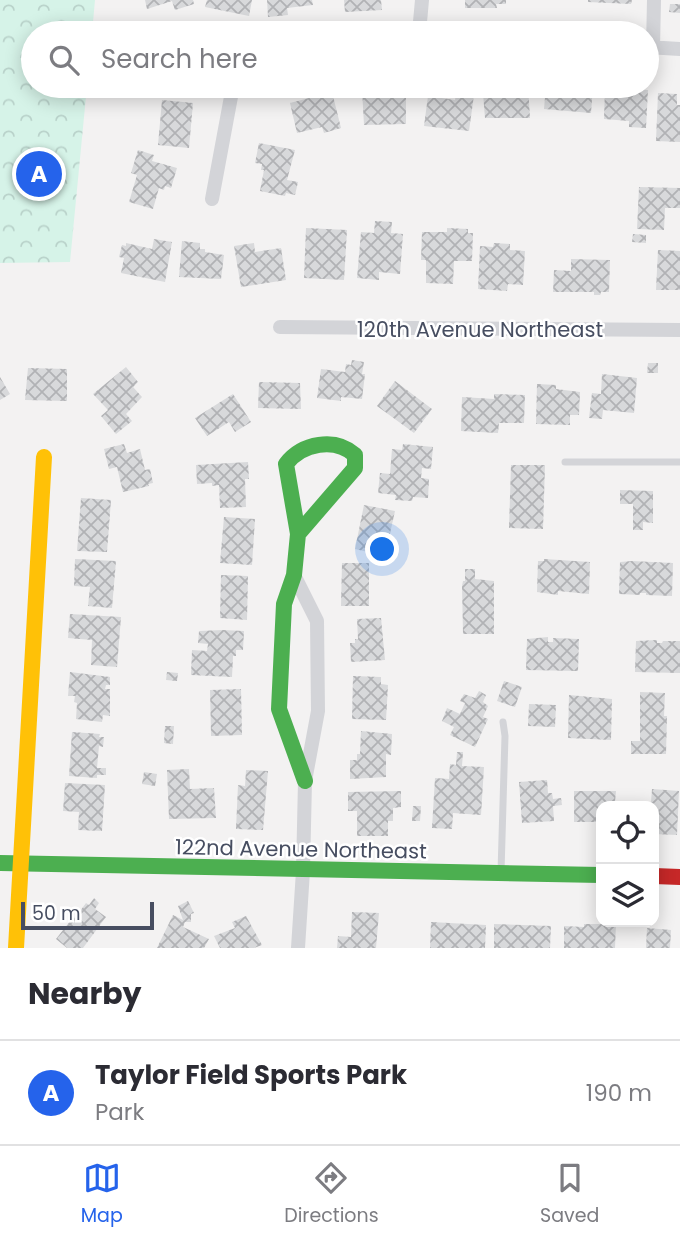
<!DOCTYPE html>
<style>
body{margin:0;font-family:Poppins,sans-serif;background:#f7f7f7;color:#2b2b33}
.controls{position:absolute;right:21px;bottom:21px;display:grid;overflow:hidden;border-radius:14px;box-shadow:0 4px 18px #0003}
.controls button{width:63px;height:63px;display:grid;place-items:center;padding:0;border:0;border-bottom:2px solid #e1e1e2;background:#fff;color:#2b2b33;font:35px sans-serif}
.scale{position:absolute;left:21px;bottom:18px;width:133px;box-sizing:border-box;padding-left:7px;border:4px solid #474e61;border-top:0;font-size:19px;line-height:24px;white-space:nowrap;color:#474e61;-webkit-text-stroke:5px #fff;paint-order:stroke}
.you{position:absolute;left:383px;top:550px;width:24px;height:24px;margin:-18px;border:5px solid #fff;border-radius:50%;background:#1a73e8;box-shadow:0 0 0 10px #1a73e833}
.badge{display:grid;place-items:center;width:46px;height:46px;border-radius:50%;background:#2563eb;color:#fff;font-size:23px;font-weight:700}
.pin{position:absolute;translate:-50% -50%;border:4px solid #fff;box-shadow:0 2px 7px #0006}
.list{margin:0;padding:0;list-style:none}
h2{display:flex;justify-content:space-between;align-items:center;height:91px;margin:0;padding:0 28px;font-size:30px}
h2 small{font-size:23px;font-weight:400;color:#7c7c81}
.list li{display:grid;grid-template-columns:46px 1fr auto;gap:21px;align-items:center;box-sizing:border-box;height:105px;padding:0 28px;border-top:2px solid #e1e1e2}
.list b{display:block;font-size:26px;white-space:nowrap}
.list p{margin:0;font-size:23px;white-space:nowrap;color:#7c7c81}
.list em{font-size:23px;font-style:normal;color:#7c7c81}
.icon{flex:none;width:38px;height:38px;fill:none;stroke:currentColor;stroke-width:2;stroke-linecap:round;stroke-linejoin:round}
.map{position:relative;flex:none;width:680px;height:948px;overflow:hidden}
.search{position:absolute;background:#fff;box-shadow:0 4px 18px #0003;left:21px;right:21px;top:21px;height:77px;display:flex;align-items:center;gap:18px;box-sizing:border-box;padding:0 24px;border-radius:38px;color:#7c7c81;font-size:26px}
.sheet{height:196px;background:#fff}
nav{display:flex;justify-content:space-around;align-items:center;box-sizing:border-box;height:98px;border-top:2px solid #e1e1e2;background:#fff;font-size:19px;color:#7c7c81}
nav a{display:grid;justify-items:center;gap:4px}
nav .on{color:#2563eb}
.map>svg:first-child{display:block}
.park{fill:url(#park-crowns)}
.building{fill:url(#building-cross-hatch)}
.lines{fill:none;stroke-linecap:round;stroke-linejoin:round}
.lane{stroke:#d3d4d8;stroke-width:7}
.street{stroke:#d3d4d8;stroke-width:14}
.fast{stroke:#4caf50;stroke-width:16}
.slow{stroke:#ffc107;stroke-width:16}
.jam{stroke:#c62828;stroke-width:16}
.labels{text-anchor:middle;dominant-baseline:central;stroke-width:5;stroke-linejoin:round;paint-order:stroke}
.street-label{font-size:21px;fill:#474e61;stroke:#fff}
</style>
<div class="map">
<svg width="680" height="948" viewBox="0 0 680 948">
<defs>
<pattern id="park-crowns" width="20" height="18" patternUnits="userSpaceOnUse" patternTransform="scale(1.75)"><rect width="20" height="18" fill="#d6f3e8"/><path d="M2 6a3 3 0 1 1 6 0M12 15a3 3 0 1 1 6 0" fill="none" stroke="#b9d2ca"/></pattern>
<pattern id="building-cross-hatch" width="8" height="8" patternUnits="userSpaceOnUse" patternTransform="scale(1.75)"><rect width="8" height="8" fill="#d8d9db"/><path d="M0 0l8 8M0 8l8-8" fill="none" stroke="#b1b2b5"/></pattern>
</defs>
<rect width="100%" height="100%" fill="#f3f2f2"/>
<path class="park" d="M0,0H95L92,33H33V86H87L70,262L0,263Z"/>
<path class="building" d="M145,0H193L194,4L175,10L172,1L147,9Z
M207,0H252L249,16L205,7Z
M267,0H312L313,5L287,8L288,15L268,17Z
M344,0H381L382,10L345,12Z
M465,0H506V4H496L497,8H465Z
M588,0H632L631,4L588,2Z
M670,4H680V13L669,12Z
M528,86L530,118H485L483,93L505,92V87Z
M546,86H593L591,113L544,109Z
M605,88L648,90L646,128L629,127V121L604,119Z
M362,89H381V95H386V97H406V124L364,125Z
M332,92L341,128L324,133L322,127L297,133L290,103Z
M456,93L474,95L469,131L424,126L428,96L455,100Z
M658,93L677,94V105H680V142L656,141Z
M162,100L193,103L189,148L158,145Z
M259,143L295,150L287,180L298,182L295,195L286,193L285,196L260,191L264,170H261L262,164L255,163Z
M138,150L154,155L152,161L177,168L171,188L165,186L164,190L159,188L153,209L129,202L137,175L131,173Z
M639,187L680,188V208H665L664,230L637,229Z
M375,221L392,222L391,233L403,234L400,274L379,272V280L357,278L361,232L374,233Z
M306,228L347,230L344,280L304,278Z
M447,228L468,229V233H473L472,261H454L453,284L426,283V260H421L422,232H447Z
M633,234L646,235V243L632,242Z
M154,239L172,242L165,282L121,273L124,258L119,257L122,245L126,246V243L152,249Z
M182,241L200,243V249H205V252L224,255L221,279L179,277Z
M254,243L255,252L281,248L286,280L241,287L234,246Z
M494,243L510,244V250L525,251L523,285L508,284L507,291L478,289L480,246L493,247Z
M658,250L680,251V290H656Z
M571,259L610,260L609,292H601L600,295H594V292H553L554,270L571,271Z
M352,360L364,362L362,374H365L362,399L341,397V401L317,398L321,369L345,372L346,364L351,365Z
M648,363H658V373H647Z
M126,367L138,382L133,387L142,397L126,414L132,421L116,434L101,416L108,410L93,394Z
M28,368L67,369V401L25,400Z
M602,374L637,378L634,413L603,410L602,419L589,418L592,393L601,394Z
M0,377L10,394L0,400Z
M395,381L432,409L414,433L377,406Z
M259,382L300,383L301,409L258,408Z
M537,384L556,385V389L580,392L579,415H570V425L536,424Z
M233,394L251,422L235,432L229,422L207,436L195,418Z
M494,394L525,395L524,423H499L498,433L461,431L462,397L494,399Z
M124,444L127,453L140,449L145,470L150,469L153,483L148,484L149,486L123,492L117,467L109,469L104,449Z
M403,444L433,447L431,469L422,468L421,478L429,479L428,498L413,497L412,501L395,500L396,495L378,493L380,473L390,474L392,449L402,450Z
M248,462L249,479H245L246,507L220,508L219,485L212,486V483L197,484L196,465Z
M511,465H545L543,529L509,528Z
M620,490L653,491V523L643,522V530H633V504H620Z
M81,498L111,500L107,552L77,551Z
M364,505L395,511L385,556L355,549Z
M224,517L255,519L252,565L220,563Z
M75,559L116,561L112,608L88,606L90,587L74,586Z
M544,559L590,562L589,594L558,591V595L537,592L538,561H544Z
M632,561L673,563L672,596L646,595V593H640V595L619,594L620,562Z
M342,563H369V606H341Z
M465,569H475V579L494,581V634H463L462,586L463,581H465Z
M221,575L248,576L247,620L220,618Z
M70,614L121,617L117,667L91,665L92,640L68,638Z
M381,618L385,660L351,662L350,643H355V639H358L357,619Z
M223,630L244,631L243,650H236V656H233L232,677L191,675L192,650L207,651L208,644L198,643L199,631Z
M548,637V642H553V638L579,639L578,671L526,670L527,639Z
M657,640V643H662L663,641H680V673L635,672L636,641Z
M70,672L110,677V685H106L105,689H110V716L103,715L102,722L76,719L77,703L74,702L75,696H68Z
M167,672L178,673L177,681L166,680Z
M353,676L381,677V684L388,685L386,720L352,719Z
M504,681L522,687L515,707L497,701Z
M241,689L242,735L211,736L210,690Z
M479,691L486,695L483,702L488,706L483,717L488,719L475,747L450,735L454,727L442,721L447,708L460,714L465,703L460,701L464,694L475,698Z
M640,692L665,693L664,716H667L666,754H631V741H640Z
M569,695L612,699L611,740L568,738Z
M529,704L556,705L555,727L528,726Z
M165,726H174L173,744L164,743Z
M361,731L392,734L391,755L386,754V777L350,779V760H357V754H360Z
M72,732L100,734L99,737H104L103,747L99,746L97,768H106V775H97V778L69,776Z
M457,752H463L462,766L484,767L481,815L453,813L452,829L432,828L435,778L449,779L450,764L456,765Z
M189,769L190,789L214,788L216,818L169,819L167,770Z
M246,770L268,771L263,830L236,829L238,785L245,786Z
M144,772L157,774L155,786L142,784Z
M547,780L548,793H552L553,799L561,798L562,805L553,806L554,821L522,823L519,782Z
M65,783L105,785L102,831L78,830L79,812L63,811Z
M652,789L679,791L677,835L654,834V806H634V802H651Z
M401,791V807L393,808V821H388V836H357V811H348V792Z
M574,791H616L615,802H619V806H601V822H574Z
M413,806H421L420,821H412Z
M94,898L99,903L95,909L106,917L83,948H67L56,939L74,916L75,918L86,903L89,905Z
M188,901L194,913L191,914V922H185L183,927L209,939L204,948H157L173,915L183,920L178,906Z
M352,912L379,913L376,948H337L338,936L351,937Z
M246,916L262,945L254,948H220L214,936L235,928L232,922Z
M431,922L486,925L485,948H430Z
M494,924L551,926L550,948H494Z
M584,924H616L615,948H564V926L584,927Z
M647,928L671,930L670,948H646Z"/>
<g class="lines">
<path class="lane" d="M565,462H680
M501,872L505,736L503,722"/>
<path class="street" d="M419,33L422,0
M647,47L680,49
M653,48L654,0
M212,199L233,86
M280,327L680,330
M294,575L317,621L318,711L305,781L303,871L298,948"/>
<path class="fast" d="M298,534L355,468V455C335,437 302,443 286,464L298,534L294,575L284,604L279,709L305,781
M0,863L601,875"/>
<path class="slow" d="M16,948L44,457"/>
<path class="jam" d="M654,876L680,877"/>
</g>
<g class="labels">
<g class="street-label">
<text x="480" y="329">120th Avenue Northeast</text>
<text transform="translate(301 849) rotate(1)">122nd Avenue Northeast</text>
</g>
</g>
</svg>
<div class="controls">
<button><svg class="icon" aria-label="locate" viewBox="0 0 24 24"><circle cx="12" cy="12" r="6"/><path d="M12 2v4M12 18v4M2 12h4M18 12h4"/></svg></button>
<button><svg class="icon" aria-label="layers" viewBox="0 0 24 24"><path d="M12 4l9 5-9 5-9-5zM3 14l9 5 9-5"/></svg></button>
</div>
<div class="scale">50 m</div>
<div class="you"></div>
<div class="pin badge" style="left:39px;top:174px">A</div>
<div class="search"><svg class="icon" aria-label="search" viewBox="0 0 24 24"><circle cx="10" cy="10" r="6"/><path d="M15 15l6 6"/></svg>Search here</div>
</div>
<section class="sheet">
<h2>Nearby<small></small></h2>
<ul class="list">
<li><span class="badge">A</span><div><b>Taylor Field Sports Park</b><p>Park</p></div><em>190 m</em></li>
</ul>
</section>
<nav>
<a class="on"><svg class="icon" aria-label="map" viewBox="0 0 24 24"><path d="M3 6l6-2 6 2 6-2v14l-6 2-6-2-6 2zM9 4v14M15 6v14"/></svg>Map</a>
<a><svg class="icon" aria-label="directions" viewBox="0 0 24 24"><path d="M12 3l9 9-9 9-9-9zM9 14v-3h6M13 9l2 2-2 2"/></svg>Directions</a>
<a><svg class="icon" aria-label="saved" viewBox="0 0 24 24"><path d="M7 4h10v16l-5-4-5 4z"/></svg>Saved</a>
</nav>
